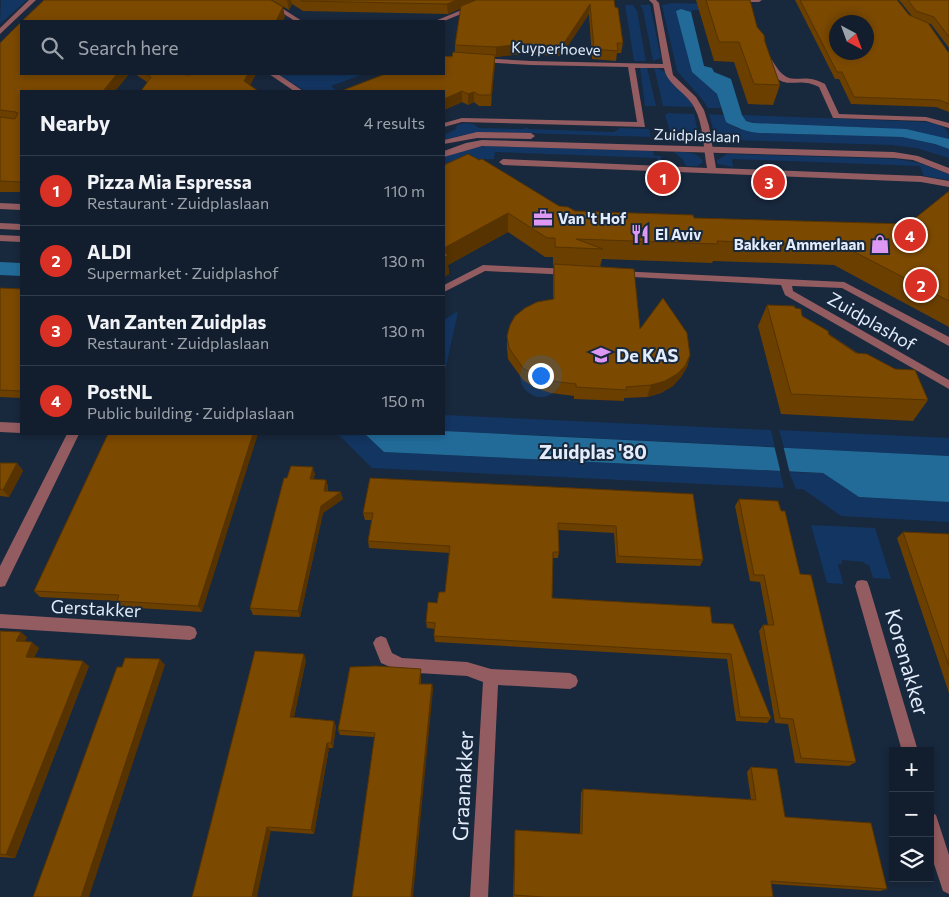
<!DOCTYPE html>
<meta charset="utf-8">
<style>
body{margin:0;font-family:Commissioner,sans-serif;background:#1f2b3a;color:#f1f3f6}
.controls{position:absolute;right:15px;bottom:15px;display:grid;overflow:hidden;border-radius:0px;box-shadow:0 2px 8px #0003}
.controls button{width:45px;height:45px;display:grid;place-items:center;padding:0;border:0;border-bottom:1px solid #313c4a;background:#121e2e;color:#f1f3f6;font:25px sans-serif}
.compass{position:absolute;left:829px;top:15px;width:45px;height:45px;border-radius:50%;background:#121e2e;box-shadow:0 2px 8px #0003;rotate:139deg}
.you{position:absolute;left:540px;top:375px;width:18px;height:18px;margin:-12px;border:4px solid #fff;border-radius:50%;background:#1a73e8;box-shadow:0 0 0 8px #1a73e833}
.badge{display:grid;place-items:center;width:32px;height:32px;border-radius:50%;background:#d93025;color:#fff;font-size:16px;font-weight:700}
.pin{position:absolute;translate:-50% -50%;border:2px solid #fff;box-shadow:0 1px 5px #0006}
.list{margin:0;padding:0;list-style:none}
h2{display:flex;justify-content:space-between;align-items:center;height:65px;margin:0;padding:0 20px;font-size:21px}
h2 small{font-size:16px;font-weight:400;color:#9ca2aa}
.list li{display:grid;grid-template-columns:32px 1fr auto;gap:15px;align-items:center;box-sizing:border-box;height:70px;padding:0 20px;border-top:1px solid #313c4a}
.list b{display:block;font-size:19px;white-space:nowrap}
.list p{margin:0;font-size:16px;white-space:nowrap;color:#9ca2aa}
.list em{font-size:16px;font-style:normal;color:#9ca2aa}
.icon{flex:none;width:28px;height:28px;fill:none;stroke:currentColor;stroke-width:2;stroke-linecap:round;stroke-linejoin:round}
.map{position:relative;flex:none;width:949px;height:897px;overflow:hidden}
.search{position:absolute;background:#121e2e;box-shadow:0 2px 8px #0003;left:20px;top:20px;width:425px;height:55px;display:flex;align-items:center;gap:12px;box-sizing:border-box;padding:0 18px;border-radius:0px;color:#9ca2aa;font-size:19px}
.panel{position:absolute;background:#121e2e;box-shadow:0 2px 8px #0003;left:20px;top:90px;width:425px;height:345px;border-radius:0px}
.map>svg:first-child{display:block}
.green{fill:#133561}
.water{fill:#226b99}
.pier{fill:#18283d}
.lines{fill:none;stroke-linecap:round;stroke-linejoin:round}
.minor{fill:#935c60;fill-rule:evenodd}
.tertiary{fill:#935c60;fill-rule:evenodd}
.wall{fill:#6a3f00}
.shaded-wall{fill:#563300}
.building{fill:#7b4900;stroke:#563300;fill-rule:evenodd}
.labels{text-anchor:middle;dominant-baseline:central;stroke-width:4;stroke-linejoin:round;paint-order:stroke}
.far-street-label{font-size:15px;fill:#e2ecfb;stroke:#18283d}
.far-poi-label{font-size:15px;font-weight:bold;fill:#e2ecfb;stroke:#18283d;text-anchor:start}
.street-label{font-size:18px;fill:#e2ecfb;stroke:#18283d}
.poi-label{font-size:18px;font-weight:bold;fill:#e2ecfb;stroke:#18283d;text-anchor:start}
.neighbourhood-label{font-size:19px;font-weight:bold;fill:#e2ecfb;stroke:#18283d}
.near-street-label{font-size:21px;fill:#e2ecfb;stroke:#18283d}
</style>
<div class="map">
<svg width="949" height="897" viewBox="0 0 949 897">
<rect width="100%" height="100%" fill="#18283d"/>
<path class="green" d="M1,0H27L0,24Z
M672,3L740,5L742,11L693,10L691,12L681,9L692,72L717,94L721,108H708L702,99L677,71L662,5Z
M625,5H633L637,11L646,61H634Z
M640,5H650L661,58L653,61L643,10Z
M640,67H647L656,106H645Z
M654,67L665,72L669,79L690,101L693,107L663,106Z
M278,74H364L331,86L337,91H305Z
M668,113L694,114L698,133L690,138H672L665,115Z
M709,114L724,115C729,129 745,131 759,133L902,137L935,144L949,149V158L916,148L891,145L729,140L714,133Z
M742,115L925,122C937,124 949,125 949,139L882,128L753,123L745,120Z
M465,123L473,124L479,128L524,129L528,127V129L614,132L620,128L649,129L651,137L495,132L463,135L444,140V135L456,129L457,125Z
M484,146L653,151L654,156H661L662,165H658L657,158L495,152L494,159H466L444,166V157L462,150Z
M674,152C684,152 698,150 703,162L698,166H686L683,160Z
M727,154L897,159L919,163L949,174V180L924,176L920,166L732,159L733,167L718,164L716,161Z
M458,311L444,376V320Z
M444,415L771,430L775,447L444,431Z
M779,430L949,438V456L784,448Z
M338,434H365L384,452L780,471L784,488L372,468Z
M789,472L823,473L859,497L949,502V522L841,516L803,489H796Z
M811,525L875,528L891,579L873,578L869,565L865,564L864,562L842,560V564H838L843,584L827,583Z"/>
<path class="water" d="M681,9L691,12L704,66L712,68L714,72L731,79L742,115L746,121L753,123L906,129L949,139V149L935,144L902,137L759,133C747,132 737,128 726,122L717,94L692,72L676,11Z
M0,262L21,263V276L0,275Z
M444,431L949,456V502L859,497L823,473L384,452L365,434H444Z"/>
<path class="pier" d="M774,445H783L790,474H781Z"/>
<g class="lines">
<path class="minor" d="M29,0H36L0,34V28Z
M261,0H269L302,21H295Z
M486,0H495L444,21H435Z
M649,0H656L659,3L673,75L696,97L704,110L709,126L716,168L921,176L949,181V187L921,182L503,165L499,162L503,159L707,168C703,148 704,125 694,107C686,92 667,85 664,68H635L645,127L462,122L444,127V123L462,118L637,122L628,67L531,65L444,60V56L531,61L663,64L653,4Z
M709,0H762L759,2H712Z
M766,60H772C791,93 798,69 825,84L839,114L926,117L949,123V128L926,121L833,118L819,87C794,74 783,97 765,62Z
M269,74H278L303,91H294Z
M0,203L21,204V210L0,209Z
M483,265L571,269L576,272L571,275L485,271L444,292V285Z
M618,271L844,282L949,337V346L842,288L792,286L793,291L949,380V389L785,295L781,285L614,276V272Z
M0,422L21,423V433L0,432Z
M67,434H79L5,586L0,587V566Z
M862,580L867,581L869,586L918,751H902L855,586L857,581Z
M0,614L190,626L195,628L197,633L195,638L190,640L0,628Z
M381,636L386,638L392,653L402,658L467,662L491,669L570,673L576,676L578,681L576,686L570,689L498,685L488,897H470L483,682L467,676L402,672L381,663L373,643L376,638Z
M930,812L936,815L949,855V894L943,891L930,852Z"/>
<path class="tertiary" d="M477,132L531,133L535,136L531,139L477,138L444,144V140Z
M482,140L894,152L918,156L949,168V174L913,160L894,158L482,146L444,157V151L466,143Z
M0,223L21,224V230L0,229Z
M0,235L21,236V242L0,241Z"/>
</g>
<path class="wall" d="M272,0H614L615,7L623,43L621,53H617L616,61L592,59L589,14L561,56L521,54L495,57L491,106H479L474,102L468,105L462,102L444,110V91L452,57L455,52V45L461,8L448,14L303,11L292,4L289,10Z
M696,0H750L757,27L765,42L780,85L773,105L748,104L734,62L714,61Z
M795,0H897L909,15L912,16L899,0H949V48L931,24L928,23L948,52H949V112L936,107L851,104L839,79H835Z
M0,43L21,74H129L115,91H21V192H0Z
M135,74H256L250,85L147,82Z
M444,165L559,206L575,211L694,218L908,224L949,191V327L834,265L713,261L712,263L602,259L600,267L640,329L690,355L687,367L681,377L673,386L661,393L647,397L624,398V401L574,399V396L551,393L535,388L523,380L508,359L507,348V336L553,299V276L554,266H553V257H545L508,232L448,265L449,274L444,277Z
M0,288L21,289V398L0,397Z
M767,305L795,308L802,316L928,400L913,421L781,414L758,326Z
M108,434L202,612L122,607L117,601L40,597L34,591Z
M0,463H17L23,471L9,497L0,496Z
M315,474L313,479L326,480L328,487V491L343,499L323,513L300,617L253,615L250,608L287,478Z
M693,494L703,560L700,566L616,563L614,533L558,530L559,552L558,558H553L552,598L712,623L771,718L767,723L736,721L727,659L435,642L434,636L435,629L427,628L426,622L437,603L445,592L450,553L369,548L368,541L372,520H365L363,513Z
M739,499L781,511L856,762L849,766L795,763L788,724L775,723L759,631L763,625H768L760,582L750,581L735,506Z
M903,532L949,534V693L897,538Z
M0,631L27,637L25,641L39,648L34,657L89,666L15,858L0,857Z
M306,660L294,717L336,726L333,748H329L314,834L271,831L192,897Z
M421,675V684H432L433,690L374,737L340,735L338,730Z
M751,767L785,817L887,889L880,891L771,884L773,897H513L515,830L580,834L581,793L583,789L751,800L747,772Z"/>
<path class="shaded-wall" d="M287,0H291L292,4L289,10Z
M457,0H481L448,14L447,4Z
M590,4L589,14L561,56L562,46Z
M283,7L285,17L283,21H276Z
M521,44V54L496,57V47Z
M495,55V65L491,106V95Z
M117,74H129L115,91H103Z
M248,74H256L247,91L244,81Z
M462,91V102L444,110V99Z
M474,92V102L468,105V94Z
M508,213V232L448,265L449,274L444,277V248Z
M690,355L687,367L681,377L673,386L661,393L647,397L651,385Z
M253,434H258L202,612L198,606Z
M17,463L23,471L9,497L3,490Z
M313,467L315,474L312,486L310,479Z
M326,480L328,487L326,498L324,491Z
M341,492L343,499L323,513L300,617L298,611L321,506Z
M21,632L27,637L23,646L16,641Z
M32,642L39,648L32,662L26,657Z
M304,654L306,660L293,722L290,717Z
M160,659L165,665L89,897H81Z
M83,661L89,666L15,858L6,855Z
M421,669V675L420,689L419,684Z
M432,684L433,690L413,897H411Z
M334,721L336,726L333,748L331,743Z
M327,743L329,748L314,834L311,830Z
M267,827L271,831L257,897H252Z"/>
<path class="building" d="M44,0H271L283,7L276,21H22Z
M300,0H457L447,4L301,1Z
M476,0H614L615,7L618,8L623,43H617L618,51L594,49L590,4L562,46L521,44L496,47L455,45L461,6Z
M706,0H750L757,27L764,35L765,42L780,85L754,84L739,42H719Z
M800,0H897L909,15L928,23L948,52H949V104L939,100L854,97L842,72H837ZM836,22H866V52H836Z
M908,0H949V37L934,17L916,11Z
M21,22V74H117L103,91H21V182L0,181V117L15,119L18,113L16,112L0,110V43Z
M453,52L495,55L491,95H479L474,92L468,94L462,91L444,99V91H341L385,74H444V56L452,57Z
M146,74H179L189,75L193,74H248L244,81L258,91H141L151,77Z
M468,154L479,160L482,159L559,206L568,207L575,211L693,215L694,218L908,224L949,191V301L843,246L717,241L718,244L576,239L603,249L555,247V238H547L508,213L444,248V165Z
M444,252L448,255L444,258Z
M554,264L634,269L640,329L663,298L687,333L690,355L685,366L677,374L665,381L651,385L626,387L627,390L576,387V384L552,381L536,376L523,368L509,348L507,336L510,325L515,316L525,308L537,302L554,299Z
M0,288L21,289V391L0,390Z
M767,305L794,306L795,308L801,309L802,316L828,331L829,335L856,353L867,354L895,369L915,370L928,400L791,394Z
M108,434H253L198,606L117,601L119,595L34,591Z
M0,463H17L3,490L0,489Z
M291,466L313,467L310,479L326,480L324,491L341,492L321,506L298,611L250,608L284,478H287Z
M370,478L693,494L703,560L618,556L616,526L558,523L559,552H553L552,598L710,607L712,623L733,624L771,718L740,717L731,654L434,636L435,623L426,622L428,602L437,603L439,592H445L450,546L368,541L373,513H363Z
M739,499L778,501L781,511H785L800,574L811,575L856,762L801,758L793,719L780,718L763,625H774L764,575H754Z
M903,532L949,534V666Z
M0,631L21,632L16,641L32,642L26,657L83,661L6,855L0,854Z
M255,651L304,654L290,717L334,721L331,743H327L311,830L267,827L252,897H192Z
M125,658L160,659L81,897H33L117,667H122Z
M376,666L421,669L419,684H432L411,897H352L375,733L338,730L350,667Z
M751,767L777,769L785,817L871,823L887,889L771,881L773,897H543L514,895L515,830L582,834L583,789L756,800Z"/>
<defs>
<g id="office-bare" transform="scale(1.5)"><path d="M-6-3h4V-5.5h4V-3h4V5H-6ZM-1-4.5V-3h2v-1.5ZM-6 0V1H6V0Z" fill="#dd98f3" stroke="#18283d" stroke-width="2.5" paint-order="stroke"/></g>
<g id="restaurant-bare" transform="scale(1.5)"><path d="M-5-6h1v4h1v-4h1v4h1v-4h1v5L-1.5 .5V6h-2V.5L-5-1ZM5-6V6H3V1.5H1.5Q1.5-4 5-6Z" fill="#dd98f3" stroke="#18283d" stroke-width="2.5" paint-order="stroke"/></g>
<g id="shop-bare" transform="scale(1.5)"><path d="M-5-2.5h2.3a2.7 3.5 0 0 1 5.4 0H5L5.5 6h-11ZM-1.5-2.5h3a1.5 2.3 0 0 0-3 0Z" fill="#dd98f3" stroke="#18283d" stroke-width="2.5" paint-order="stroke"/></g>
<g id="school-bare" transform="scale(1.5)"><path d="M0-5L7-2L0 1L-7-2ZM-4 1L0 2.5L4 1V4Q0 6-4 4Z" fill="#dd98f3" stroke="#18283d" stroke-width="2.5" paint-order="stroke"/></g>
</defs>
<g fill-rule="evenodd">
<use href="#office-bare" x="543" y="218"/>
<use href="#restaurant-bare" x="640" y="234"/>
<use href="#shop-bare" x="880" y="244"/>
<use href="#school-bare" x="601" y="355"/>
</g>
<g class="labels">
<g class="far-street-label">
<text transform="translate(556 48) rotate(2)">Kuyperhoeve</text>
<text transform="translate(697 135) rotate(2)">Zuidplaslaan</text>
</g>
<g class="far-poi-label">
<text x="558" y="218">Van 't Hof</text>
<text x="655" y="234">El Aviv</text>
<text x="865" y="244" text-anchor="end">Bakker Ammerlaan</text>
</g>
<g class="street-label">
<text transform="translate(872 321) rotate(30)">Zuidplashof</text>
<text transform="translate(96 608) rotate(3)">Gerstakker</text>
</g>
<g class="poi-label">
<text x="616" y="355">De KAS</text>
</g>
<g class="neighbourhood-label">
<text x="593" y="451">Zuidplas '80</text>
</g>
<g class="near-street-label">
<text transform="translate(908 662) rotate(74)">Korenakker</text>
<text transform="translate(462 786) rotate(-87)">Graanakker</text>
</g>
</g>
</svg>
<div class="controls">
<button>+</button>
<button>−</button>
<button><svg class="icon" aria-label="layers" viewBox="0 0 24 24"><path d="M12 4l9 5-9 5-9-5zM3 14l9 5 9-5"/></svg></button>
</div>
<svg class="compass" viewBox="-18 -18 36 36"><path d="M0-13l5 13h-10z" fill="#e53935"/><path d="M0 13l5-13h-10z" fill="#9ca2aa"/></svg>
<div class="you"></div>
<div class="pin badge" style="left:663px;top:178px">1</div>
<div class="pin badge" style="left:921px;top:285px">2</div>
<div class="pin badge" style="left:769px;top:182px">3</div>
<div class="pin badge" style="left:910px;top:235px">4</div>
<div class="search"><svg class="icon" aria-label="search" viewBox="0 0 24 24"><circle cx="10" cy="10" r="6"/><path d="M15 15l6 6"/></svg>Search here</div>
<section class="panel">
<h2>Nearby<small>4 results</small></h2>
<ul class="list">
<li><span class="badge">1</span><div><b>Pizza Mia Espressa</b><p>Restaurant · Zuidplaslaan</p></div><em>110 m</em></li>
<li><span class="badge">2</span><div><b>ALDI</b><p>Supermarket · Zuidplashof</p></div><em>130 m</em></li>
<li><span class="badge">3</span><div><b>Van Zanten Zuidplas</b><p>Restaurant · Zuidplaslaan</p></div><em>130 m</em></li>
<li><span class="badge">4</span><div><b>PostNL</b><p>Public building · Zuidplaslaan</p></div><em>150 m</em></li>
</ul>
</section>
</div>
